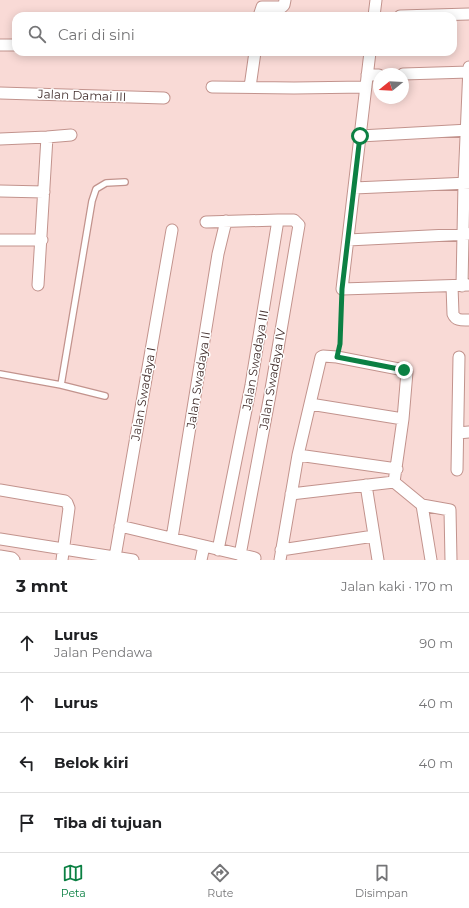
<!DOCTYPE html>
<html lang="id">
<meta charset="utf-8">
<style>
body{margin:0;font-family:Montserrat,sans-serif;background:#f6f6f6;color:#202124}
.compass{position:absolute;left:373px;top:68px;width:36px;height:36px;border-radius:50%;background:#fff;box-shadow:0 2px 10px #0003;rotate:252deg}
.stop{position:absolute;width:12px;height:12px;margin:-9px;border:3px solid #0b8043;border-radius:50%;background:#fff}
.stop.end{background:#0b8043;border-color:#fff;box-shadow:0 1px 4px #0008}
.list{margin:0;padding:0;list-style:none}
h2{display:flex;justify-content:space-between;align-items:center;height:52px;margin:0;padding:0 16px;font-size:17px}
h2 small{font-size:13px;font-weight:400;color:#757577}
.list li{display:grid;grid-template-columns:26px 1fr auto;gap:12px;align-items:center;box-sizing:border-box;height:60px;padding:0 16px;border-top:1px solid #e0e0e0}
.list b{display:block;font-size:15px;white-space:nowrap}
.list p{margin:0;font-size:13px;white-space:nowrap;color:#757577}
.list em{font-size:13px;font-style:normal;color:#757577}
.icon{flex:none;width:22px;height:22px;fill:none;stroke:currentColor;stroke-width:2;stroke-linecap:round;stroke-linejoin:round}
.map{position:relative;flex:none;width:469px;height:560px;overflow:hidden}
.search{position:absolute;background:#fff;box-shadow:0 2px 10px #0003;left:12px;right:12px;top:12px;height:44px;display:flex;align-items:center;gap:10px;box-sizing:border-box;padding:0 14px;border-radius:12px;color:#757577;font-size:15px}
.sheet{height:292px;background:#fff}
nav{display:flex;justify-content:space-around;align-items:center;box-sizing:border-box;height:56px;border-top:1px solid #e0e0e0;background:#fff;font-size:11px;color:#757577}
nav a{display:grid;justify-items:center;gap:2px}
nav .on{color:#0b8043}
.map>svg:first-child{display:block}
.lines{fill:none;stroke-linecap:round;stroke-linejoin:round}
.lane-casing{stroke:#c2938d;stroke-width:8}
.street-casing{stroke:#c2938d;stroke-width:13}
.path{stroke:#ba9f9c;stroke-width:2;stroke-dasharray:4 2;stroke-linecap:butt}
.lane{stroke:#fff;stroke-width:5.5}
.street{stroke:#fff;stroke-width:11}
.route{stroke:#0b8043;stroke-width:5}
.labels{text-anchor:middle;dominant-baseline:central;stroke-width:3;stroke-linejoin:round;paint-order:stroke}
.street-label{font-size:12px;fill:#412e2c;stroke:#fff}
</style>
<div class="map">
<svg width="469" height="560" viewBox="0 0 469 560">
<rect width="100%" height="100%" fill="#f9dad6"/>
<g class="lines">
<g class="lane-casing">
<path id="lane" d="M0,374L61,385L105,396
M61,385L92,201L96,189L106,183L125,182"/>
</g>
<g class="street-casing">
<path id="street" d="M259,16L262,7H282L284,5L285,0
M374,16L376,0
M400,16L469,14
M0,45H16
M370,52L342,289L469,285
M403,74L469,72
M367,75H379
M212,87L294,88L366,87
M250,87L255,52
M0,93L164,98
M360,136L469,130
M0,139L47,137L71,135
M354,188L469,183
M0,191L44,192
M206,222L278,220L251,385L218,550
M0,240H42
M348,240L469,234
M38,285L47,137
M452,286L453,314C456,321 462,320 469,320
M462,286L464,183L469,67
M310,404L403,419
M458,433L469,432
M298,455L397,469
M457,470L459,357
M366,485L378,560
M0,490L65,501L67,503L69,508L62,560
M291,494L394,482L422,505L431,560
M422,505L450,510L451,560
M120,526L255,558
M172,538L218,254L226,221
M0,539L133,560
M281,550L374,536
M240,555L270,395L299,225L294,220H278
M0,556L12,558L14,560
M115,557L172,230
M201,560L204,546
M280,560L298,455L321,357L323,356L337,357L404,370L407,372L403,419L394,482"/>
</g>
<path class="path" d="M339,346L342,300"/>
<use href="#lane" class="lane"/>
<use href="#street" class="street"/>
</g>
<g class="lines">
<path class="route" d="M360,136L342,289L340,344L337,357L404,370"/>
</g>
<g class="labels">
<g class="street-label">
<text transform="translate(82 95) rotate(2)">Jalan Damai III</text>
<text transform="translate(255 360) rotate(-80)">Jalan Swadaya III</text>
<text transform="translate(272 379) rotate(-80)">Jalan Swadaya IV</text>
<text transform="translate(198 380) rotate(-81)">Jalan Swadaya II</text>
<text transform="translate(143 394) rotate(-80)">Jalan Swadaya I</text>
</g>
</g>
</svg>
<svg class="compass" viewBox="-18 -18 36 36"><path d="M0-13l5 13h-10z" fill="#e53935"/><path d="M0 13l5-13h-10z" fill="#757577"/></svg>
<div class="stop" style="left:360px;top:136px"></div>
<div class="stop end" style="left:404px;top:370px"></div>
<div class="search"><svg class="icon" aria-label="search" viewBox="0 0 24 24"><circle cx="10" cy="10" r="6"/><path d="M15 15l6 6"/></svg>Cari di sini</div>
</div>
<section class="sheet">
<h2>3 mnt<small>Jalan kaki · 170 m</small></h2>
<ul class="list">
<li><svg class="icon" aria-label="ahead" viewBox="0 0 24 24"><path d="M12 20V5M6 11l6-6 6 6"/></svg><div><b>Lurus</b><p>Jalan Pendawa</p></div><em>90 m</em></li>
<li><svg class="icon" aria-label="ahead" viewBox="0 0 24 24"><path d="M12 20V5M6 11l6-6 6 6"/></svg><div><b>Lurus</b></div><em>40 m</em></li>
<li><svg class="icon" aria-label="left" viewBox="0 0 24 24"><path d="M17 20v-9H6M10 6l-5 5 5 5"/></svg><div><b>Belok kiri</b></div><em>40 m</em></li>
<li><svg class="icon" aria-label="arrive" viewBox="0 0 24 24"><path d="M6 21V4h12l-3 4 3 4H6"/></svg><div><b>Tiba di tujuan</b></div></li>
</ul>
</section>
<nav>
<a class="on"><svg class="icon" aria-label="map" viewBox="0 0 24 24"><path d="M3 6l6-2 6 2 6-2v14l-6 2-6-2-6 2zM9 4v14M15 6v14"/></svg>Peta</a>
<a><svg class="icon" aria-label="directions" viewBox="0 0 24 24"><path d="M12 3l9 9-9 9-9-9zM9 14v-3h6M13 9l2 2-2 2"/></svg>Rute</a>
<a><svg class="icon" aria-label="saved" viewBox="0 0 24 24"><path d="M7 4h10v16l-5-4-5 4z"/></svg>Disimpan</a>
</nav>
